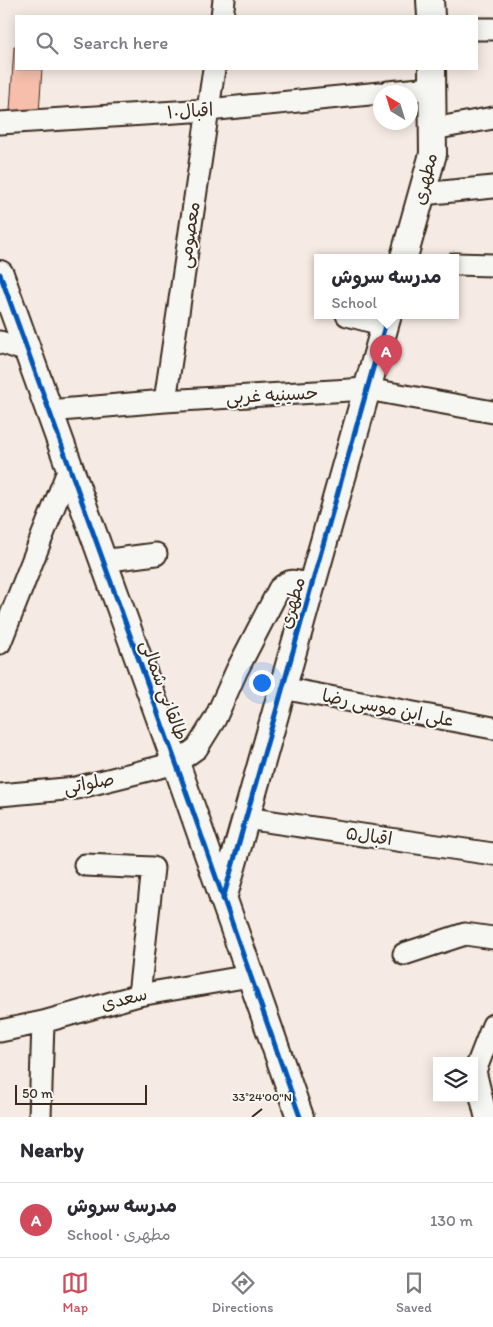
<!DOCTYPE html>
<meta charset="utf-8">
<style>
body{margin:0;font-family:Itim,"Playpen Sans Arabic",sans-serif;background:#f2f2f3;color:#2b2b33}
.controls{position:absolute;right:15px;bottom:15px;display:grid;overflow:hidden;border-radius:0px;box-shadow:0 2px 12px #0003}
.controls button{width:45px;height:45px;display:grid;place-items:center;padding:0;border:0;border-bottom:1px solid #e1e1e2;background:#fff;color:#2b2b33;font:25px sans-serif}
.compass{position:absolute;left:373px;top:85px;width:45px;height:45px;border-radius:50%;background:#fff;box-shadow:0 2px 12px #0003;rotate:322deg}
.scale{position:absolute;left:15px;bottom:12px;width:132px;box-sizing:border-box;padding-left:5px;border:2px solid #3b2a1e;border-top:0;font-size:14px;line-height:18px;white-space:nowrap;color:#3b2a1e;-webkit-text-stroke:4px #f6f6f2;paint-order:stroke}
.you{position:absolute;left:261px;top:682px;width:18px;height:18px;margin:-12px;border:4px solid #fff;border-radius:50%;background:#1a73e8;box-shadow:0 0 0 8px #1a73e833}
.badge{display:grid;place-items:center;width:32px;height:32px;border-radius:50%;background:#d1495b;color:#fff;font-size:16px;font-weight:700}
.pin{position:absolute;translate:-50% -41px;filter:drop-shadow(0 1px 2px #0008)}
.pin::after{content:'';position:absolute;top:26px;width:18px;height:15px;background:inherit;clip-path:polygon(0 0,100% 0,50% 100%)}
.popup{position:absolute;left:314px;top:254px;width:145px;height:65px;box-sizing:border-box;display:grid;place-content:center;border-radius:0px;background:#fff;filter:drop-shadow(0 1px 4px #0005);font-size:16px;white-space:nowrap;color:#7c7c81}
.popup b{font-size:19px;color:#2b2b33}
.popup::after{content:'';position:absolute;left:50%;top:100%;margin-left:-10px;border:10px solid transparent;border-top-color:#fff}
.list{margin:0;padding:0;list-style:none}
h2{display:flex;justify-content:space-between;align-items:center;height:65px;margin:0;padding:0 20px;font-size:21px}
h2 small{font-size:16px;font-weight:400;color:#7c7c81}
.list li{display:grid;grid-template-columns:32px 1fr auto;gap:15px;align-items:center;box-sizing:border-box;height:75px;padding:0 20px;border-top:1px solid #e1e1e2}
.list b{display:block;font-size:19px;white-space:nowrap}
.list p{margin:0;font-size:16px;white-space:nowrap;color:#7c7c81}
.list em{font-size:16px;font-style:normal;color:#7c7c81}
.icon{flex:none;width:28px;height:28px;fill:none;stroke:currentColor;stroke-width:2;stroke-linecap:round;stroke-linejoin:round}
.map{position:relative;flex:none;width:493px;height:1117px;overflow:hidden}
.search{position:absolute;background:#fff;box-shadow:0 2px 12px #0003;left:15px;right:15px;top:15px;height:55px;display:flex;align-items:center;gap:12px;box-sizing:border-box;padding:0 18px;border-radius:0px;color:#7c7c81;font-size:19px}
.sheet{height:140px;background:#fff}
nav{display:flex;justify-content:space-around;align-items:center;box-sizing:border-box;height:70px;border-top:1px solid #e1e1e2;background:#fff;font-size:14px;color:#7c7c81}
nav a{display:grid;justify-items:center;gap:2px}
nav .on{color:#d1495b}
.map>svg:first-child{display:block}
.building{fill:#f6beab;stroke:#3b2a1e}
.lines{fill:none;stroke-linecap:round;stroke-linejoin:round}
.minor-casing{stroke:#3b2a1e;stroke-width:25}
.tertiary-casing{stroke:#3b2a1e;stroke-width:30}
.minor{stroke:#f6f6f2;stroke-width:21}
.tertiary{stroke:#f6f6f2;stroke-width:26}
.cycleway-casing{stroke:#f6f6f2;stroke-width:8}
.cycleway{stroke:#0057b8;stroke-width:5}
.ticks{fill:none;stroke:#3b2a1e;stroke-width:2}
.labels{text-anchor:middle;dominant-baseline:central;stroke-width:4;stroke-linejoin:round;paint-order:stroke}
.street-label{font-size:18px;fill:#3b2a1e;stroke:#f6f6f2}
.ticks-label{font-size:12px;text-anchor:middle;fill:#3b2a1e;stroke:#f6f6f2;stroke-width:4;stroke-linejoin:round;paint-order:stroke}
</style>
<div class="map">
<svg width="493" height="1117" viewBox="0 0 493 1117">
<rect width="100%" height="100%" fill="#f6ebe4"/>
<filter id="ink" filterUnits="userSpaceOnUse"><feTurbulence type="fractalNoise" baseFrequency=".02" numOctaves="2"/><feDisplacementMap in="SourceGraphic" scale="10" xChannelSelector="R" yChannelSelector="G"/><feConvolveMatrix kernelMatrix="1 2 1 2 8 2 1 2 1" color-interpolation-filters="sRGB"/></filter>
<g filter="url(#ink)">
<path class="building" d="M14,47H16V69H42L39,113L10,111Z"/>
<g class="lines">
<g class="minor-casing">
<path id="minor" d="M222,16L224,0
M477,29H493
M388,92L432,88
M0,123L208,110L380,93
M433,129L493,118
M422,194L493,187
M455,264L493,265
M347,315L385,325
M0,342L27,351
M165,401L214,69
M49,411L165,401L367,389L493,412
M102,561L156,554
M0,643L70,466
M282,688L493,728
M0,795L76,788L176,763L197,748L215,719L237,670L279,589C291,577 296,581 311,586
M246,818L493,854
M85,865L153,868L139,995
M404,954L465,934L493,938
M0,1031L43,1022L139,995L250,976
M40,1117L43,1022
M486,1117L475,1071L493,1025"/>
</g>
<g class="tertiary-casing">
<path id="tertiary" d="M430,0L431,16
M404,257L433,154L432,69
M0,274L176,763L300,1117
M223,899L388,315"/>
</g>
<use href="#minor" class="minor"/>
<use href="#tertiary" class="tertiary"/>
<g class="cycleway-casing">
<path id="cycleway" d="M0,274L176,763L300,1117
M223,899L388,315"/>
</g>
<use href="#cycleway" class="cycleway"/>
</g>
</g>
<path class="ticks" d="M252,1117L262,1109"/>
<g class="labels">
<g class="street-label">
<text transform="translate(190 111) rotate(-4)">اقبال۱۰</text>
<text transform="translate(425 179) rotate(-76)">مطهری</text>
<text transform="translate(189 235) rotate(-82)">معصومی</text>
<text transform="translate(272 395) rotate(-3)">حسینیه غربی</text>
<text transform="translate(292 603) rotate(-74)">مطهری</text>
<text transform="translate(164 690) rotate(70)">طالقانی شمالی</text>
<text transform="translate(388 708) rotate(11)">علی ابن موسی رضا</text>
<text transform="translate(89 783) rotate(-11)">صلواتی</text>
<text transform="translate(369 836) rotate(8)">اقبال۵</text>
<text transform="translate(124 999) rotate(-14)">سعدی</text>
</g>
</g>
<g class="ticks-label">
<text x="262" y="1101">33°24'00"N</text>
</g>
</svg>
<div class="controls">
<button><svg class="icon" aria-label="layers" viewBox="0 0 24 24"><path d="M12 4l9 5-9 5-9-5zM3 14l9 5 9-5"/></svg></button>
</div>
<svg class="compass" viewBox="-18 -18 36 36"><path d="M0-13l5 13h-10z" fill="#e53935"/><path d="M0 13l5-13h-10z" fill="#7c7c81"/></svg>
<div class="scale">50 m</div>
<div class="you"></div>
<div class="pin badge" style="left:386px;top:376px">A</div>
<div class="popup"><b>مدرسه سروش</b>School</div>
<div class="search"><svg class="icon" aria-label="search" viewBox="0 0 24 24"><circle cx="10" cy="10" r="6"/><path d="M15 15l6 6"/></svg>Search here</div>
</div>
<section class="sheet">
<h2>Nearby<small></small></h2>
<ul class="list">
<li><span class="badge">A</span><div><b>مدرسه سروش</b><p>School · مطهری</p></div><em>130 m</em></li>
</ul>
</section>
<nav>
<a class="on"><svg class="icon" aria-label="map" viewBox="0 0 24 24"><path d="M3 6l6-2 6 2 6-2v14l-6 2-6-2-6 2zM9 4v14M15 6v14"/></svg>Map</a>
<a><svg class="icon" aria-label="directions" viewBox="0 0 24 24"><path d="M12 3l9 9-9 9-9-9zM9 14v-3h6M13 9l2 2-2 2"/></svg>Directions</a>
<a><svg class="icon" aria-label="saved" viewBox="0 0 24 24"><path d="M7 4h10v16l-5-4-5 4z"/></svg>Saved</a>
</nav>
